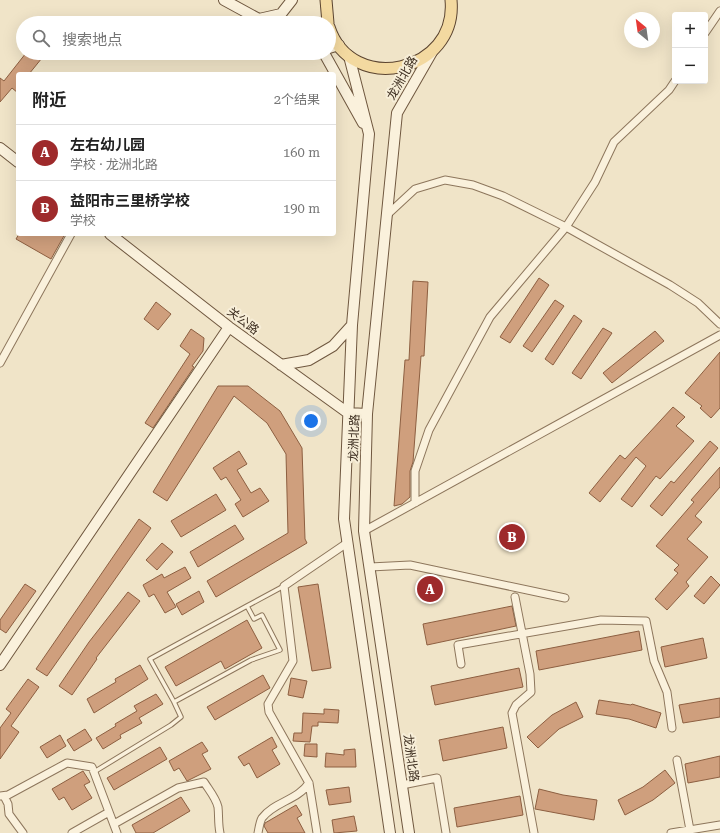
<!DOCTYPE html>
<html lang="zh">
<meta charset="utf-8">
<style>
body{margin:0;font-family:"Roboto Serif","Noto Sans SC",serif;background:#f6f6f6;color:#222}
.controls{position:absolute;right:12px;top:12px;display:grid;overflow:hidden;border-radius:4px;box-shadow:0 4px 16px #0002}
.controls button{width:36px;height:36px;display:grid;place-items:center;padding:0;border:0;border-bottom:1px solid #e0e0e0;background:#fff;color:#222;font:20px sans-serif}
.compass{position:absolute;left:624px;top:12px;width:36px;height:36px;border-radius:50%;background:#fff;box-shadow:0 4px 16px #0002;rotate:331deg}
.you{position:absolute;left:311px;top:421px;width:14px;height:14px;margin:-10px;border:3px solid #fff;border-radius:50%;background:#1a73e8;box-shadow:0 0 0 6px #1a73e833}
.badge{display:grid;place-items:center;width:26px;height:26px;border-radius:50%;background:#9e2a2b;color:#fff;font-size:13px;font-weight:700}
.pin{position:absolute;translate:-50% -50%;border:2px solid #fff;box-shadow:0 1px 4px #0006}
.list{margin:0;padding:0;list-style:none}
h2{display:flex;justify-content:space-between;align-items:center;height:52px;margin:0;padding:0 16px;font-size:17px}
h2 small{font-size:13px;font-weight:400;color:#767676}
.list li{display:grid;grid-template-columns:26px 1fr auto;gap:12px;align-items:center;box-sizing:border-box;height:56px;padding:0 16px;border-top:1px solid #e0e0e0}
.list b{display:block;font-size:15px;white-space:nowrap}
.list p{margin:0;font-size:13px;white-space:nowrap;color:#767676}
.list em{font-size:13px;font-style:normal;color:#767676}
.icon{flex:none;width:22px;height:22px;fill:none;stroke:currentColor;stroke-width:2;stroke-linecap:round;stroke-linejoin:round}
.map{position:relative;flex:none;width:720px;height:833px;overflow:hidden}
.search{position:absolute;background:#fff;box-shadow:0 4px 16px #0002;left:16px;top:16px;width:320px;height:44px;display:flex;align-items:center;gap:10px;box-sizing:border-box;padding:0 14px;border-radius:22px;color:#767676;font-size:15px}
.panel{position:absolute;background:#fff;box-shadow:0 4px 16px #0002;left:16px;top:72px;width:320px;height:164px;border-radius:4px}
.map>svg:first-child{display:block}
.building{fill:#cf9f7d;stroke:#8d5f41}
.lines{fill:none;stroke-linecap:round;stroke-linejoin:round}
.lane-casing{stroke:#8d765c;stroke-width:5.5}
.street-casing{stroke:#8d765c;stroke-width:9}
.secondary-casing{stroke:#6f573f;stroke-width:12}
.primary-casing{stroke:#5b4430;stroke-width:13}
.lane{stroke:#faf1dc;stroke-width:3.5}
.street{stroke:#faf1dc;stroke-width:7}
.secondary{stroke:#faf1dc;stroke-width:10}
.primary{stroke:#f3d9a0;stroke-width:11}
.labels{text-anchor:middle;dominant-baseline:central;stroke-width:4;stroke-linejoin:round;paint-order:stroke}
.street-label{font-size:12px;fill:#3d2e20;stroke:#f7eed8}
</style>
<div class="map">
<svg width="720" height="833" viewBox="0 0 720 833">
<rect width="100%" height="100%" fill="#f0e4c8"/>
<path class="building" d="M26,53H46L29,74H18V93L12,88L0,102V78L4,81Z
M19,234H65L51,259L16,239Z
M539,278L549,285L510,343L500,337Z
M413,281L428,282L424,356H421L413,462L410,471V497L402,504L394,506L405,360H409Z
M555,300L564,306L532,352L523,346Z
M156,302L171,314L158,330L144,319Z
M574,315L582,321L553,365L545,359Z
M603,328L612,333L581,379L572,373Z
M191,329L204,338L203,351L192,366L194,367L153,428L145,423L190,354L180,346Z
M655,331L664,341L612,383L603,373Z
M720,352V408L711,418L700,408L702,406L685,393Z
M218,386H248L280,411L302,448L305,539L307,543L216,597L207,581L288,533L286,454L267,423L234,396L167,501L153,492Z
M673,407L685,417L676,426L694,441L660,479L656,476L632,507L621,499L646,466L636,457L600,502L589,493L620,455L625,459Z
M710,441L718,448L662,516L650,506L671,481L674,483Z
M239,451L247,464L237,470L251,493L260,488L269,501L243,517L235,504L241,500L226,477L221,480L213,468Z
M720,467V487L695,516L702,522L687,539L708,557L686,582L689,586L667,610L655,599L678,573L674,570L679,565L656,546L694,502L691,500Z
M216,494L226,510L181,537L171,521Z
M139,519L151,528L47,676L36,669Z
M235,525L244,539L198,567L190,552Z
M162,543L173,552L157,570L146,560Z
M185,567L191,578L167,592L176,607L165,613L154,594L149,597L143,585L162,574L164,578Z
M711,576L720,585L704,604L694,596Z
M25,584L36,591L6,633L0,629V620Z
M318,584L331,668L312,671L298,587Z
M199,591L204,602L182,615L176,604Z
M128,592L140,601L96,658L97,659L72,695L59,686L89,642Z
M512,606L516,626L427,645L423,624Z
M247,620L262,648L225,669L221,661L176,686L165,667Z
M639,631L642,650L539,670L536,651Z
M703,638L707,658L665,667L661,647Z
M140,665L148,679L94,713L87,699L116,682L115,679Z
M519,668L523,687L435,705L431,686Z
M263,675L270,688L215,720L207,707Z
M291,678L307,681L303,698L288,695Z
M28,679L39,687L11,726L19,732L0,759V728L11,713L6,709Z
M156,694L163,704L139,718L142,723L120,735L121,738L103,749L96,738L116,726L115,724L137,711L134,706Z
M720,698V717L683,723L679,705Z
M599,700L631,705L632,704L661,713L656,728L629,719L596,714Z
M576,702L583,717L559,729L538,748L527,737L552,715Z
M324,709L339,710L338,723L318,722V726H312L310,742L293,741L294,733H302L303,713L324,714Z
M503,727L507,748L443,761L439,740Z
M85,729L92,740L74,751L67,740Z
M60,735L66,746L47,758L40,747Z
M272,737L277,747L272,750L280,764L257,778L249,763L244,766L238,757Z
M202,742L208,751L202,754L211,769L187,781L179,768L174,771L169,761Z
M305,744H317V757L304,756Z
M160,747L167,759L114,790L107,778Z
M355,749L356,767H325L326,753L344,755V750Z
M720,756V777L688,783L685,764Z
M665,770L675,783L653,800L625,815L618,800L643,787Z
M83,771L90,782L84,785L92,798L72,810L64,797L59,800L52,789Z
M349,787L351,802L329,805L326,790Z
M539,789L563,795L597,800L594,820L535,809Z
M520,796L523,815L457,827L454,808Z
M181,797L190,811L153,833H136L132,825Z
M296,805L302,815L297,818L305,833H268L264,826L265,823Z
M354,816L357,831L334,833L332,820Z"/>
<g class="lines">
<g class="lane-casing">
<path id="lane" d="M247,606L150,659L174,702L251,660L280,650L262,615L254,619L247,606L284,586
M94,772L171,725L181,717L174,702"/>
</g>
<g class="street-casing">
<path id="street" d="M705,33L720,11
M387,215L415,189L445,180L473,185L503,196L566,227L670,285L698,303L720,324
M0,363L71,234
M415,503V471L429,430L490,317L566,227L595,182L614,142L669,90L675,81
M364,531L720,335
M370,567L410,565L565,598
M515,597L530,674L531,692L516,705L512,713L534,833
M461,664L458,645L601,620L646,621L654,661L667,692L672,728
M677,760L690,830
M402,785L437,778L446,833
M0,796L8,795L67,763L92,767L117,833
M4,796L8,804L9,814L23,833
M114,824L178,788L204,782C209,790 216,798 218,807C219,816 218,824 220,833
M72,833L109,812
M258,833C259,828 260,821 262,818C274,802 298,800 309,783
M317,833L309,783L269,712L268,704L293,661L284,586L347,543
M671,833L720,825"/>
</g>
<g class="secondary-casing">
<path id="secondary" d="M224,0L266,23
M259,19L281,14L292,0
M329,48L339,45
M324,53L363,123
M349,56L369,134L352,325L344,519L390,833
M0,148L18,162
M110,234L229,327L348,413L367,414
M281,365L309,360L333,346L352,325
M0,665L229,327
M409,833L364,531L367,414L397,113L432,52"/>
</g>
<g class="primary-casing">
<path id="primary" d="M326,0L328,23
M329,27C351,96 458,73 451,0"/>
</g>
<use href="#lane" class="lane"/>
<use href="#street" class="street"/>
<use href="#secondary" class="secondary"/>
<use href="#primary" class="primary"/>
</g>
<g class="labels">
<g class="street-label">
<text transform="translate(402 78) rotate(-60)">龙洲北路</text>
<text transform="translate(243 321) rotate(37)">关公路</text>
<text transform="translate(354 438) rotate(-88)">龙洲北路</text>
<text transform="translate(411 758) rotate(82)">龙洲北路</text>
</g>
</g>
</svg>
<div class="controls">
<button>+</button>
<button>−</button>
</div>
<svg class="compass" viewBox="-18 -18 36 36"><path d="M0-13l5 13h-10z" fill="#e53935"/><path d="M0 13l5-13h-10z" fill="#767676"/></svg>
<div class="you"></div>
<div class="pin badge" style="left:430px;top:589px">A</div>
<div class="pin badge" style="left:512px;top:537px">B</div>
<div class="search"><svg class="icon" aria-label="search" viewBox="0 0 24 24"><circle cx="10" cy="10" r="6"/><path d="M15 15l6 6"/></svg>搜索地点</div>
<section class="panel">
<h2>附近<small>2个结果</small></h2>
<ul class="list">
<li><span class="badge">A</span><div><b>左右幼儿园</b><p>学校 · 龙洲北路</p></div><em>160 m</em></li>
<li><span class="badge">B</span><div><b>益阳市三里桥学校</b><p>学校</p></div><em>190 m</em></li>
</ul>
</section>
</div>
